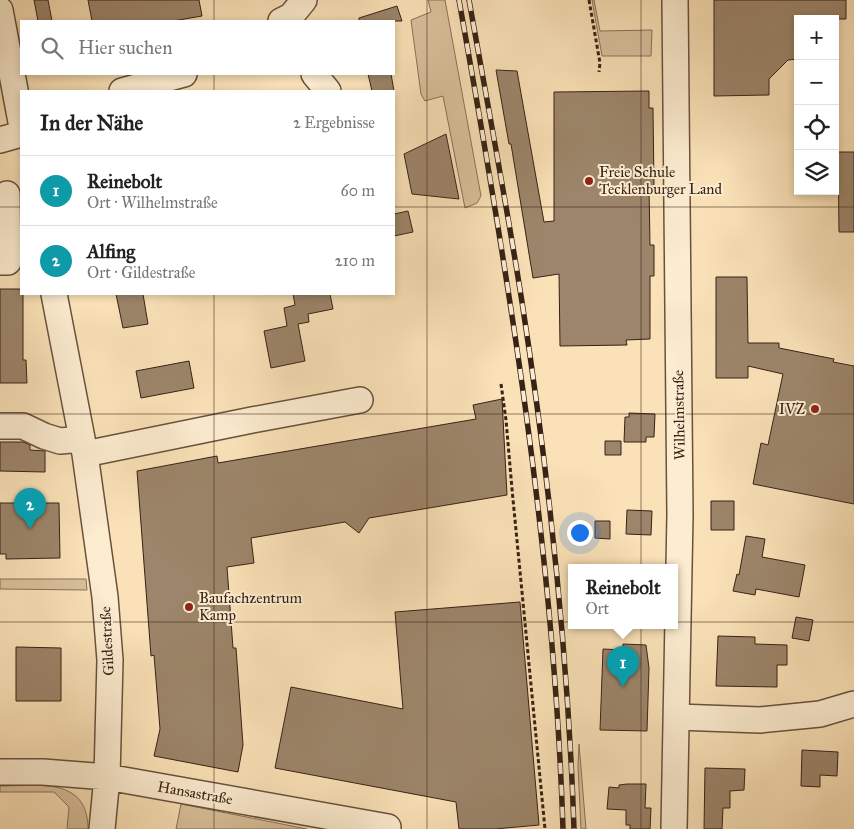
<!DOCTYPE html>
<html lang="de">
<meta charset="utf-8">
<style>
body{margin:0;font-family:"IM FELL Great Primer",serif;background:#f2f2f2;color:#222}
.controls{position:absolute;right:15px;top:15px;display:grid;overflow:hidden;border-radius:0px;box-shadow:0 2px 8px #0003}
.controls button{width:45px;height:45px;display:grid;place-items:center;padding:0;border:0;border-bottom:1px solid #e0e0e0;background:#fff;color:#222;font:25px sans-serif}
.you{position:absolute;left:579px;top:532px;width:18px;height:18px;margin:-12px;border:4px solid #fff;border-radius:50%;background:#1a73e8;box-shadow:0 0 0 8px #1a73e833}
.badge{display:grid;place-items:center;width:32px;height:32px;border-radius:50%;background:#db2777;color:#fff;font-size:16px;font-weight:700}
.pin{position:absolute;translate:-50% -41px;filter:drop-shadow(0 1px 2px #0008)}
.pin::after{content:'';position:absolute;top:26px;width:18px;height:15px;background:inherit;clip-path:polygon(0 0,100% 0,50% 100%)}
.popup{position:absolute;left:568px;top:564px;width:110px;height:65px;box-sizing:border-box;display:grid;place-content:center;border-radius:0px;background:#fff;filter:drop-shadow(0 1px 4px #0005);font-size:16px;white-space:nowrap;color:#767676}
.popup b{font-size:19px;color:#222}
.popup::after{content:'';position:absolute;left:50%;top:100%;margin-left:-10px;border:10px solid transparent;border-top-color:#fff}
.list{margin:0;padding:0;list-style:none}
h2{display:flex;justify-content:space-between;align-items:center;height:65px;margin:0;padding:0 20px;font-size:21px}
h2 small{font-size:16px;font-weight:400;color:#767676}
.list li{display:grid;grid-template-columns:32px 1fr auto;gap:15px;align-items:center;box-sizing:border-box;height:70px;padding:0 20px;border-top:1px solid #e0e0e0}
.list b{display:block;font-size:19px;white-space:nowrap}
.list p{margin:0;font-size:16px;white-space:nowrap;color:#767676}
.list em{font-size:16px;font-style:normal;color:#767676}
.icon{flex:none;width:28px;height:28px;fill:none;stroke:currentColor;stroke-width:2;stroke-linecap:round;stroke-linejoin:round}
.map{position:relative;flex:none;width:854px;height:829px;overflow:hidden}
.search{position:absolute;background:#fff;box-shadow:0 2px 8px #0003;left:20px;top:20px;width:375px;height:55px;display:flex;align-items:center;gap:12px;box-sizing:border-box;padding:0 18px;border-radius:0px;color:#767676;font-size:19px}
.panel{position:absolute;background:#fff;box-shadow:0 2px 8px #0003;left:20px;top:90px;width:375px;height:205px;border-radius:0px}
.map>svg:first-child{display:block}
.green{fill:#d9c19c;stroke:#887259}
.building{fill:#9c856a;stroke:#372216}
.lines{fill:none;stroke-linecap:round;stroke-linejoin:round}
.minor-casing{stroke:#68523e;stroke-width:28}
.path{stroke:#372216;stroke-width:3;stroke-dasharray:4 2.5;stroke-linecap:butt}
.minor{stroke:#fcecd0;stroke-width:25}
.rail-casing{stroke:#372216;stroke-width:5.5}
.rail{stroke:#fcecd0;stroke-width:4;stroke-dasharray:11;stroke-linecap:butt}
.grid{fill:none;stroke:#372216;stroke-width:1;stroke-opacity:0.55}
.poi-dot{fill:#8f2418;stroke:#fcecd0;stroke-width:2}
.labels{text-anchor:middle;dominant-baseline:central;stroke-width:4;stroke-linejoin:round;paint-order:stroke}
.poi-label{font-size:15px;fill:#372216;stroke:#fcecd0;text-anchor:start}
.street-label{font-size:15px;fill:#372216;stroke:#fcecd0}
</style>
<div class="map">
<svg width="854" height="829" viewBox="0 0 854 829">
<rect width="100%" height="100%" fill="#fae1b7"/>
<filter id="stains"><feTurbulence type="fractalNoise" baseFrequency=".004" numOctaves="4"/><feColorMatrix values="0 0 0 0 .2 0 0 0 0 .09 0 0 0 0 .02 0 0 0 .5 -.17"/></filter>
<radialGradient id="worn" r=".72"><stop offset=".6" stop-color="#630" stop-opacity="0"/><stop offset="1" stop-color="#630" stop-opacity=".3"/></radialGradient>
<path class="green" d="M428,0H445L481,196L477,203L465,208L443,96L425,101L421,94L411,20L431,12Z
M592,0H594L600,31L652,30L651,56H602Z
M0,579H86L87,590L0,589Z
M579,744L586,829H581L578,766Z
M0,786C37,786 88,776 88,829H67L69,807L54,792H0Z
M181,804L307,829H176Z"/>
<path class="building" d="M34,0H48L52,21H38Z
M88,0H199L202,16L173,21H92Z
M714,0H846V19H798V59L788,60L769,79V95L714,96Z
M397,6L402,21H359V18Z
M496,70L517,71L544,222L554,221V92L649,91V108H653L654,187H649L650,245H654V276H650V339L626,340L627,345L560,346L559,274L533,278L511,144H509Z
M368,74H391L394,91H372Z
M446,134L459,199L412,194L404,154Z
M838,152H854V232H839Z
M408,211L413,232L394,236V214Z
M716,277H747L748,343H779V348L834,359L833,362L854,366V504L753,484L761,443L768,445L783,374L748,366V378H716Z
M0,289H21V294H23V360H26L27,383H0Z
M116,294H143L148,324L123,328Z
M293,294H330L333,309L308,314L309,322L298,324L305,361L271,368L264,331L287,326L284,308L295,305Z
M189,361L194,388L141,398L136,371Z
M502,399L507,495L369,518L359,533L345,522L251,538L254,563L227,567L233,648H236L243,745L238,772L154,756L160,729L154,655L151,656L137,471L217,456L218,463L476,419L473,405Z
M629,413L655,414L654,437H646V442H624L625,417H629Z
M605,441H621V455H605Z
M0,442H23L30,445V450L45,451V472L0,471Z
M711,501H734V530H711Z
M0,503H59L60,558L6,559V554H0Z
M627,510L652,511L651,535L626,534Z
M595,521H610V539L595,538Z
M746,536L765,539L762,557L805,565L799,597L756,589L755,595L733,591L737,574L739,575Z
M520,602L539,825L495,829H459L456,802L275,768L291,687L403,709L395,612Z
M796,617L813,620L809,641L792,638Z
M718,636L755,637V644L787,645V665H777V687L716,686Z
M623,644L646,645L649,668L647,731L600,730L603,649L623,650Z
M16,647L61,648V701H16Z
M802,750L838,752L837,776L820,775V787L801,786Z
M705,768L745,769L744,790L730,791V808H723L722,829H704Z
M627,784H646L645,808H651L650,829H630V825H626V810L607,809L609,787L619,788V785Z"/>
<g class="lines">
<g class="minor-casing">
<path id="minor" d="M0,10L21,122
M281,21L291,16L304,0
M314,74L328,91
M122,91L184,74
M0,140L21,134
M0,262H8L7,194
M54,294L85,454L105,597L110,660L107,777L102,829
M0,426H23L44,436L60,441L82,439
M85,454L252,420L360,400
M677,717L760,720L820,714L854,704
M0,772H43L107,777L388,827
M674,829L680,515L675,0"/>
</g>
<path class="path" d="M589,0L600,63L599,72
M501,384L506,420L512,489L545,829"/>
<use href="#minor" class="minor"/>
<g class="rail-casing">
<path id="rail" d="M459,0C508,274 554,550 563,829
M469,0C487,101 506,201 522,302C549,477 568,653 574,829"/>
</g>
<use href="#rail" class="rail"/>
</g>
<path class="grid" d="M214,0V21M427,0V829M641,0V829M214,74V91M0,207H21M394,207H854M214,294V829M0,414H854M0,622H854"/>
<g class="poi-dot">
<circle cx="589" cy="181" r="5"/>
<circle cx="815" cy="409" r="5"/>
<circle cx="189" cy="607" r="5"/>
</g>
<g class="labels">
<g class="poi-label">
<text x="599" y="172">Freie Schule<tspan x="599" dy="17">Tecklenburger Land</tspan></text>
<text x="805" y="409" text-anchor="end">IVZ</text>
<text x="199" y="598">Baufachzentrum<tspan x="199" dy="17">Kamp</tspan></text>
</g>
<g class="street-label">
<text transform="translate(679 415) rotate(-91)">Wilhelmstraße</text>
<text transform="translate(107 641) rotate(-93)">Gildestraße</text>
<text transform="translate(195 793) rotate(10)">Hansastraße</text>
</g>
</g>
<rect width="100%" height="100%" filter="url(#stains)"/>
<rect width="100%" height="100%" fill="url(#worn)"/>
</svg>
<div class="controls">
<button>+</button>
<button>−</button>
<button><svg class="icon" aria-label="locate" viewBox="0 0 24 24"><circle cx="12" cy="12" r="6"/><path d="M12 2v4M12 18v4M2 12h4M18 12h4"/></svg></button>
<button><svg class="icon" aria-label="layers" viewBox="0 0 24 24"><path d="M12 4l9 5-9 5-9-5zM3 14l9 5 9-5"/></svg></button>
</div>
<div class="you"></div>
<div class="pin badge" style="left:623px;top:687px;background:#0f9aa8">1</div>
<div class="popup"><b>Reinebolt</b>Ort</div>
<div class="pin badge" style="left:30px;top:529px;background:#0f9aa8">2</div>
<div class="search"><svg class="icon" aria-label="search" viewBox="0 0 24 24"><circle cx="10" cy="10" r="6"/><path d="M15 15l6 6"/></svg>Hier suchen</div>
<section class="panel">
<h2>In der Nähe<small>2 Ergebnisse</small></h2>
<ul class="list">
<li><span class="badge" style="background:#0f9aa8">1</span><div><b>Reinebolt</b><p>Ort · Wilhelmstraße</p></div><em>60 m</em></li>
<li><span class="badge" style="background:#0f9aa8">2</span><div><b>Alfing</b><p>Ort · Gildestraße</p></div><em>210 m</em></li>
</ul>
</section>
</div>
